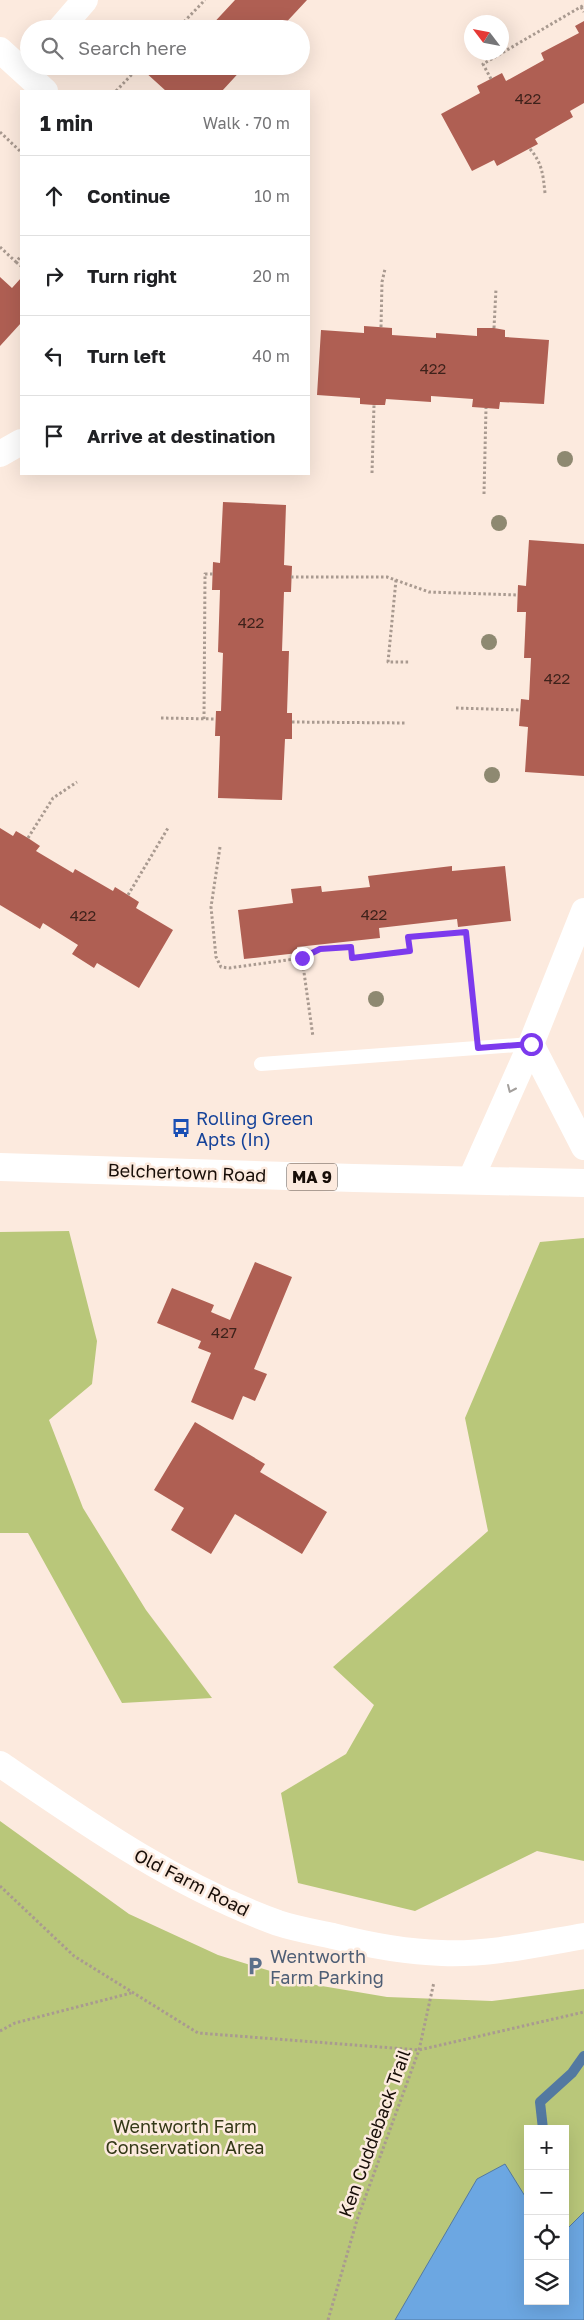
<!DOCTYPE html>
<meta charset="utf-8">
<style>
body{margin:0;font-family:"Golos Text",sans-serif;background:#f2f2f2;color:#202124}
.controls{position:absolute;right:15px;bottom:15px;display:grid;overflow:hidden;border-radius:0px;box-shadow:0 5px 20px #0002}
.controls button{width:45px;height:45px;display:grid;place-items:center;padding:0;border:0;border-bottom:1px solid #e0e0e0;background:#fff;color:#202124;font:25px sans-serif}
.compass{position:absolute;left:464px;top:15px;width:45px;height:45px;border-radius:50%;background:#fff;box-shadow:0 5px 20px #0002;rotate:302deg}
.stop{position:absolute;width:15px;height:15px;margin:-11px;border:4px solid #7c3aed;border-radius:50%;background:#fff}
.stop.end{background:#7c3aed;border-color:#fff;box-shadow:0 1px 5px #0008}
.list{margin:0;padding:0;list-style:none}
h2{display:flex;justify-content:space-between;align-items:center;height:65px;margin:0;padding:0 20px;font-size:21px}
h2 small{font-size:16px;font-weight:400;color:#757577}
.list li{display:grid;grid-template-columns:32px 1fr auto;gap:15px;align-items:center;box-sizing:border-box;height:80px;padding:0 20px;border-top:1px solid #e0e0e0}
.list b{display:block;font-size:19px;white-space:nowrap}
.list em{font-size:16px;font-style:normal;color:#757577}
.icon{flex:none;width:28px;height:28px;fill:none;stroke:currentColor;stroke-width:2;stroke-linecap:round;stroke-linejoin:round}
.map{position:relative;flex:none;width:584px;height:2320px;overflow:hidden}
.search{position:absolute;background:#fff;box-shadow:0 5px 20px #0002;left:20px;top:20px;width:290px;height:55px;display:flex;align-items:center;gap:12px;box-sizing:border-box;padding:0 18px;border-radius:28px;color:#757577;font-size:19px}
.panel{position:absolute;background:#fff;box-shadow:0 5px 20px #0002;left:20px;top:90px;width:290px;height:385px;border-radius:0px}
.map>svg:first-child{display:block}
.green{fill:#b9c77a;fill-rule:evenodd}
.water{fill:#6ca7e2;stroke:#5379a1}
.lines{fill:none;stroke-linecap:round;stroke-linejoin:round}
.stream{stroke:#5379a1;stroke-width:10}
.building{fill:#af5f53}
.path{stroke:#a99a90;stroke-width:3;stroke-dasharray:2.5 2.5;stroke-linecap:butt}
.service{stroke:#fff;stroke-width:14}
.minor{stroke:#fff;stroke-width:26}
.trunk{stroke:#fff;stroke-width:28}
.tree{fill:#8e8971}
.oneway{stroke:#a39f9c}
.route{stroke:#7c3aed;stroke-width:6}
.labels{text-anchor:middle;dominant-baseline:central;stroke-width:5;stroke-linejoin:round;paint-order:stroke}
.number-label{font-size:15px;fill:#3e221b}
.shield{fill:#fceade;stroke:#5c5048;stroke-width:1}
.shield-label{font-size:16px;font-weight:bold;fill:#180e08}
.transit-label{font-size:18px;fill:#164399;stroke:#fceade;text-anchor:start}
.street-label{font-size:18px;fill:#180e08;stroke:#fceade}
.service-label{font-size:18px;fill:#4e5e75;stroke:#fceade;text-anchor:start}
.park-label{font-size:18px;fill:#343917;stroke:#fceade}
</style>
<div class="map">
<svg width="584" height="2320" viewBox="0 0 584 2320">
<rect width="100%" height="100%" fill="#fceade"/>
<path class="green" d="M69,1231L97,1341L92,1384L49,1420L83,1508L146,1610L212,1698L122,1703L28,1533H0V1232Z
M584,1238V1861L537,1851L415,1911L298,1883L281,1793L346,1754L374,1705L333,1667L488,1531L465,1418L540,1242Z
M0,1821L129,1914L218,1955L316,1985L387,1997L492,2001L584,1989V2320H0ZM528,2129H565V2301H528Z"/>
<path class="water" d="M505,2164L528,2201V2301H565V2231L584,2212V2320H395L477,2179Z"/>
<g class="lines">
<path class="stream" d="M543,2129L540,2102L572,2073L584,2056"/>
</g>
<path class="building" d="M235,0H307L280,29H208Z
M584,21V103L570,111L573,117L535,139L538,144L497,166L494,160L472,171L441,114L480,93L477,86L502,73L506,81L544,60L541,53L579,33L575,26Z
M148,66H245L222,91H166L144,71Z
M0,277L12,288L21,278V323L0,346Z
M364,326L392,328V335L436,338V333L477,336V328H494L505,330V337L549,340L544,404L500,402L499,409L486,408L472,407L473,399L431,396V402L386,399L385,405H374L360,404V398L317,395L321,330L364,333Z
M223,502L286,505L284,565L292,566L291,592H284L282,651H289L287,713H292V739H285L282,800L218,798L220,736H215L216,711H221L223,653L218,652L220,590H212L213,562L220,563Z
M529,540L584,544V776L525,772L528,727L519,726L521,699L529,700L531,658H524L526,612H517L518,585L526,586Z
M0,828L13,836L16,831L28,838L40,846L36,851L73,873L75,869L113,891L115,887L128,895L139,902L136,908L173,930L139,988L97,963L94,968L72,954L78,945L43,923L40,929L0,905Z
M452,866V871L505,866L511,921L458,927L457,919L379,928L380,938L297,947L298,953L244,959L238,910L293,903L291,889L321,886L322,892L370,887L368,876Z
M255,1262L292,1277L254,1369L267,1374L255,1401L243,1396L233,1420L191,1402L211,1353L198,1348L201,1341L157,1323L172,1288L214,1305L211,1312L230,1320Z
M195,1422L265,1464L260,1472L327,1512L302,1554L235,1514L211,1554L171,1530L184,1508L154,1490Z"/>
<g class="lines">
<path class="path" d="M581,7L584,12
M177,29L205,0
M491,79L483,64L584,5
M116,91L140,66
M0,132L21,152
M530,149C542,163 543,174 545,193
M0,247L16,262L21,256
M16,262L21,266
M381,327L382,282L385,269
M494,328L496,289
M372,473L374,405
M484,494L486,408
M291,577H387L429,592L518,595
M396,580L388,662H409
M456,708L520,710
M161,718L216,719
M204,719L205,574H213
M292,722L407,723
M28,838L53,798L77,782
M220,847L211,907L216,957L221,967L229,968L302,958L320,949L351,947L352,958L410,951L408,937L466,932L476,1025
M128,895L168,828
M302,958L313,1037
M0,1886L74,1956L198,2033L419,2050L584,2012
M0,2031L15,2023L131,1993
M328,2320L357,2220L419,2050L434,1982"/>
<path class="service" d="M261,1064L531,1044"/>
<path class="minor" d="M60,29L85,0
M0,50L45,91
M0,454L21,442
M531,1044L584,1147
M470,1181L531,1044L584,911
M0,1764C89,1825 176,1886 278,1923C296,1929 315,1932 333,1936C368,1945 405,1952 442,1953C490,1955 537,1944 584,1936"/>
<path class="trunk" d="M0,1167L354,1178L584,1183"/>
</g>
<g class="tree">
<circle cx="565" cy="459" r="8"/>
<circle cx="499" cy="523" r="8"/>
<circle cx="489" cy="642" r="8"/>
<circle cx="492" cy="775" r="8"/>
<circle cx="376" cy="999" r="8"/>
</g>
<defs><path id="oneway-chevron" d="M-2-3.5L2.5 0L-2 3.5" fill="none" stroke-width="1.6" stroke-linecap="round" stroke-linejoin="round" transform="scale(1.25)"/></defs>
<use class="oneway" href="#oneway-chevron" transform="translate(511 1089) rotate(114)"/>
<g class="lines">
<path class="route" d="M302,958L320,949L351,947L352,958L410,951L408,937L466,932L478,1048L531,1044"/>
</g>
<defs>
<g id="bus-bare" transform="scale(1.5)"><path d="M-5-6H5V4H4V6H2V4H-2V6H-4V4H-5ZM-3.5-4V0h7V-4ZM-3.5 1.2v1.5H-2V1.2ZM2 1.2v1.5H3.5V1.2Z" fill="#1a4fb4" stroke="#fceade" stroke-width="2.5" paint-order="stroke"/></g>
<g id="parking-bare" transform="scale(1.5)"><path d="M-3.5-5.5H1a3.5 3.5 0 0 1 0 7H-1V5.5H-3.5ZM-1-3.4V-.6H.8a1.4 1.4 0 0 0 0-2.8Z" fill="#5c6f8a" stroke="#fceade" stroke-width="2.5" paint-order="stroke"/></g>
</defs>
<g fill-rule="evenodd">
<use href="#bus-bare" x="181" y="1128"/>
<use href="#parking-bare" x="255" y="1966"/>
</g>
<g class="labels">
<g class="number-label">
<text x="528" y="98">422</text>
<text x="433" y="368">422</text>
<text x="251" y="622">422</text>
<text x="557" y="678">422</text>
<text x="374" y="914">422</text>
<text x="83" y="915">422</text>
<text x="224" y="1332">427</text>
</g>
<rect class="shield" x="287" y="1163.5" width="50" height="27" rx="4"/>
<g class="shield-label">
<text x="312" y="1177">MA 9</text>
</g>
<g class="transit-label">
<text x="196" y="1118">Rolling Green<tspan x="196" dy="21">Apts (In)</tspan></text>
</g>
<g class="street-label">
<text transform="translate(187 1172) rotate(2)">Belchertown Road</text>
<text transform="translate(192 1882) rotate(27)">Old Farm Road</text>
<text transform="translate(374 2133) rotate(-70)">Ken Cuddeback Trail</text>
</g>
<g class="service-label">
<text x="270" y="1956">Wentworth<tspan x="270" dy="21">Farm Parking</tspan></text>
</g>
<g class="park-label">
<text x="185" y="2126">Wentworth Farm<tspan x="185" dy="21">Conservation Area</tspan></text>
</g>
</g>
</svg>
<div class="controls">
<button>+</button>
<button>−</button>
<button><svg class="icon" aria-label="locate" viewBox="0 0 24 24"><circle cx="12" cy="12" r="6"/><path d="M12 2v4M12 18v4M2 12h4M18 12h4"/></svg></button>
<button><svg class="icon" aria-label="layers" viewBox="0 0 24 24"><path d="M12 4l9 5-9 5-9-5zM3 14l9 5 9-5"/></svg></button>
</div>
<svg class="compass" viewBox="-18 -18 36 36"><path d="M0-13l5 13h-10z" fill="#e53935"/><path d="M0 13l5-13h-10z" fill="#757577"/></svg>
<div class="stop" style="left:531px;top:1044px"></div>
<div class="stop end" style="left:302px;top:958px"></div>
<div class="search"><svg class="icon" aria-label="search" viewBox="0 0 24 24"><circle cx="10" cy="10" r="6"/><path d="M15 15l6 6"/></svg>Search here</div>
<section class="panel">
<h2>1 min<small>Walk · 70 m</small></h2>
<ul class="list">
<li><svg class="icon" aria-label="ahead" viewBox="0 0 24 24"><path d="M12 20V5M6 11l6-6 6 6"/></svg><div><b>Continue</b></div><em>10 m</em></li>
<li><svg class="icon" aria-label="right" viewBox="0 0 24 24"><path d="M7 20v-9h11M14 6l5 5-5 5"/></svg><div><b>Turn right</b></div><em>20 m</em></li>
<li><svg class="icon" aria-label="left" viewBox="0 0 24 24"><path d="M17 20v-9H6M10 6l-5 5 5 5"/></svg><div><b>Turn left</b></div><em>40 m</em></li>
<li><svg class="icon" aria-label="arrive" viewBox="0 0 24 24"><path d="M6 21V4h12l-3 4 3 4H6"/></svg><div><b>Arrive at destination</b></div></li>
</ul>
</section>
</div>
